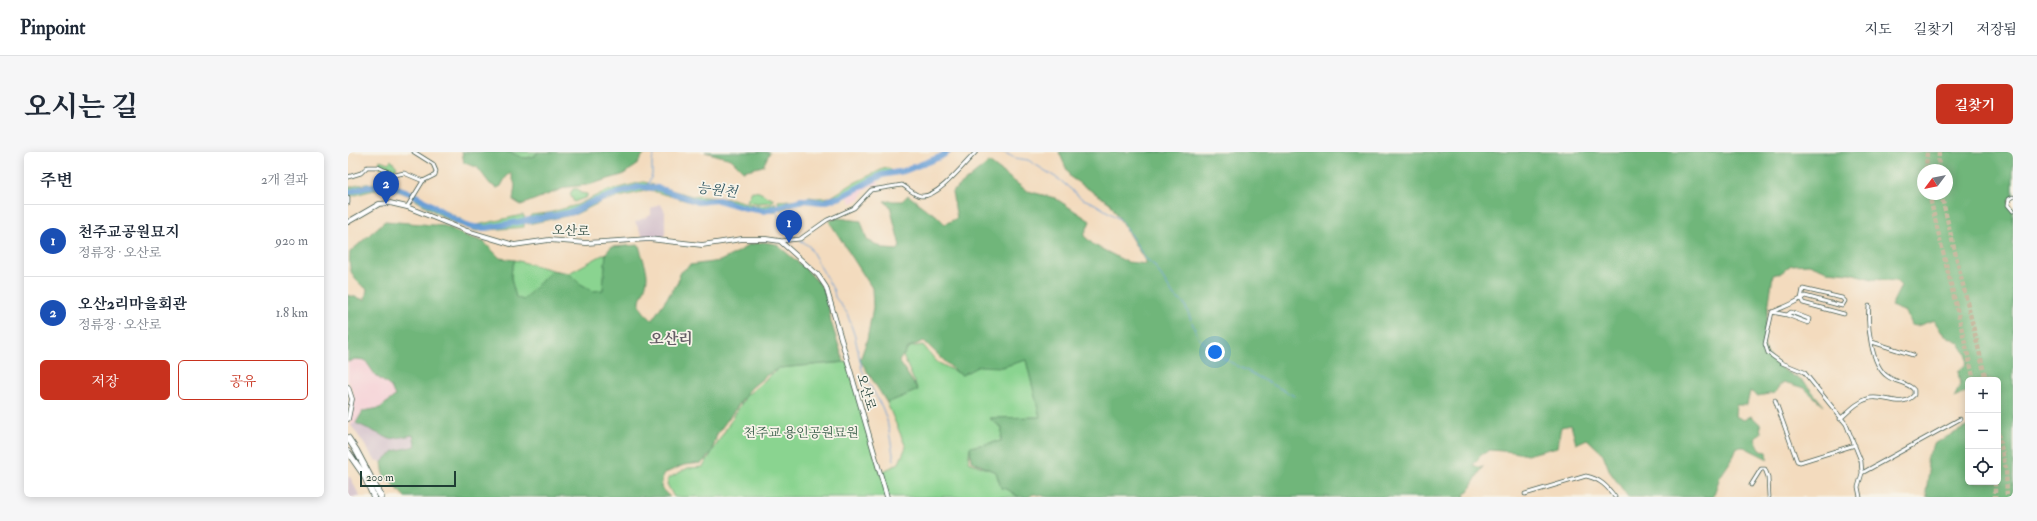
<!DOCTYPE html>
<html lang="ko">
<meta charset="utf-8">
<style>
body{margin:0;font-family:"IM FELL Double Pica","Noto Serif KR",serif;background:#f6f6f7;color:#1f2937}
.controls{position:absolute;right:12px;bottom:12px;display:grid;overflow:hidden;border-radius:6px;box-shadow:0 2px 10px #0003}
.controls button{width:36px;height:36px;display:grid;place-items:center;padding:0;border:0;border-bottom:1px solid #e0e1e3;background:#fff;color:#1f2937;font:20px sans-serif}
.compass{position:absolute;left:1569px;top:12px;width:36px;height:36px;border-radius:50%;background:#fff;box-shadow:0 2px 10px #0003;rotate:238deg}
.scale{position:absolute;left:12px;bottom:10px;width:96px;box-sizing:border-box;padding-left:4px;border:2px solid #1f3d34;border-top:0;font-size:11px;line-height:14px;white-space:nowrap;color:#1f3d34;-webkit-text-stroke:3px #f7f3e8;paint-order:stroke}
.you{position:absolute;left:867px;top:200px;width:14px;height:14px;margin:-10px;border:3px solid #fff;border-radius:50%;background:#1a73e8;box-shadow:0 0 0 6px #1a73e833}
.badge{display:grid;place-items:center;width:26px;height:26px;border-radius:50%;background:#c8321e;color:#fff;font-size:13px;font-weight:700}
.pin{position:absolute;translate:-50% -33px;filter:drop-shadow(0 1px 2px #0008)}
.pin::after{content:'';position:absolute;top:21px;width:14px;height:12px;background:inherit;clip-path:polygon(0 0,100% 0,50% 100%)}
.list{margin:0;padding:0;list-style:none}
h2{display:flex;justify-content:space-between;align-items:center;height:52px;margin:0;padding:0 16px;font-size:17px}
h2 small{font-size:13px;font-weight:400;color:#747a83}
.list li{display:grid;grid-template-columns:26px 1fr auto;gap:12px;align-items:center;box-sizing:border-box;height:72px;padding:0 16px;border-top:1px solid #e0e1e3}
.list b{display:block;font-size:15px;white-space:nowrap}
.list p{margin:0;font-size:13px;white-space:nowrap;color:#747a83}
.list em{font-size:13px;font-style:normal;color:#747a83}
.actions{display:flex;gap:8px;padding:12px 16px}
.actions a{flex:1;padding:9px 0;border:1px solid #c8321e;border-radius:6px;text-align:center;font-size:14px;color:#c8321e}
.actions .main{background:#c8321e;color:#fff}
.icon{flex:none;width:22px;height:22px;fill:none;stroke:currentColor;stroke-width:2;stroke-linecap:round;stroke-linejoin:round}
.map{position:relative;flex:none;width:1665px;height:345px;overflow:hidden;border-radius:6px}
header{display:flex;align-items:center;gap:24px;box-sizing:border-box;height:56px;padding:0 20px;background:#fff;border-bottom:1px solid #e0e1e3}
header strong{font-size:19px}
nav{display:flex;gap:22px;margin-inline-start:auto;font-size:14px}
.intro{display:flex;align-items:center;justify-content:space-between;box-sizing:border-box;height:96px;padding:0 24px}
h1{margin:0;font-size:28px}
.button{padding:10px 18px;border-radius:6px;background:#c8321e;color:#fff;font-size:14px;font-weight:700}
main{display:flex;gap:24px;padding:0 24px}
aside{flex:1;background:#fff;border-radius:6px;box-shadow:0 2px 10px #0003}
.map>svg:first-child{display:block}
.built{fill:#f6cfd6}
.industrial{fill:#d1bdc9}
.green{fill:#8ad490;stroke:#548862}
.forest{fill:#6fb67a;stroke:#477a57;fill-rule:evenodd}
.lines{fill:none;stroke-linecap:round;stroke-linejoin:round}
.stream{stroke:#679ed5;stroke-width:1}
.river{stroke:#679ed5;stroke-width:6}
.secondary-tunnel{stroke:#c9bba2;stroke-width:4.5;stroke-dasharray:4.5 2;stroke-linecap:butt}
.minor-casing{stroke:#3f5549;stroke-width:4.5}
.tertiary-casing{stroke:#3f5549;stroke-width:5.5}
.trunk-casing{stroke:#3f5549;stroke-width:7}
.minor{stroke:#fff;stroke-width:3}
.tertiary{stroke:#fff;stroke-width:4}
.trunk{stroke:#fff;stroke-width:5.5}
.labels{text-anchor:middle;dominant-baseline:central;stroke-width:3.5;stroke-linejoin:round;paint-order:stroke}
.street-label{font-size:13px;fill:#1f3d34;stroke:#f7f3e8}
.park-label{font-size:13px;fill:#345b46;stroke:#f7f3e8}
.water-label{font-size:14px;font-style:italic;fill:#355a64;stroke:#f7f3e8}
.quarter-label{font-size:15px;font-weight:bold;fill:#665f67;stroke:#f7f3e8}
</style>
<header>
<strong>Pinpoint</strong>
<nav><a>지도</a><a>길찾기</a><a>저장됨</a></nav>
</header>
<div class="intro"><h1>오시는 길</h1><a class="button">길찾기</a></div>
<main>
<aside>
<h2>주변<small>2개 결과</small></h2>
<ul class="list">
<li><span class="badge" style="background:#1a4fb4">1</span><div><b>천주교공원묘지</b><p>정류장 · 오산로</p></div><em>920 m</em></li>
<li><span class="badge" style="background:#1a4fb4">2</span><div><b>오산2리마을회관</b><p>정류장 · 오산로</p></div><em>1.8 km</em></li>
</ul>
<div class="actions"><a class="main">저장</a><a>공유</a></div>
</aside>
<div class="map">
<svg width="1665" height="345" viewBox="0 0 1665 345">
<rect width="100%" height="100%" fill="#f7f3e8"/>
<filter id="ink" filterUnits="userSpaceOnUse"><feTurbulence type="fractalNoise" baseFrequency=".025" numOctaves="2"/><feDisplacementMap in="SourceGraphic" scale="8" xChannelSelector="R" yChannelSelector="G"/><feConvolveMatrix kernelMatrix="1 2 1 2 8 2 1 2 1" color-interpolation-filters="sRGB"/></filter>
<filter id="wash" filterUnits="userSpaceOnUse"><feTurbulence type="fractalNoise" baseFrequency=".012" numOctaves="4" result="noise"/><feDisplacementMap in="SourceGraphic" scale="16" xChannelSelector="R" yChannelSelector="G"/><feGaussianBlur stdDeviation="0.9" result="paint"/><feColorMatrix in="noise" values="0 0 0 0 0 0 0 0 0 0 0 0 0 0 0 0 0 1.4 0 .05"/><feComposite in="paint" operator="in"/></filter>
<g filter="url(#wash)">
<rect width="100%" height="100%" fill="#f3dbbe"/>
<path class="built" d="M528,27L532,33L522,34L516,39L512,47L503,51L499,44Z
M7,207L17,208L28,224L43,235L47,245L32,256L15,259L8,271L3,275L2,268L6,251L5,240L0,229V210Z"/>
<path class="industrial" d="M311,52L314,54L317,60V82L314,87L296,86L287,70L303,63V57Z
M8,271L42,287L65,283L68,294L46,299L34,310L27,308L3,273Z
M0,325H2L12,345H0Z"/>
<path class="green" d="M159,0H191C180,9 171,6 159,0Z
M32,8L40,11L43,8L49,15L43,21L31,14Z
M541,16L544,19C522,22 505,43 485,48C476,50 468,49 460,48L461,45L468,46L483,45L506,31L535,17Z
M36,30L51,34L66,41L65,42C41,31 25,31 0,41V36L10,33Z
M295,30L300,31L298,34C273,34 248,50 225,59C216,63 190,67 180,67L183,63L200,61L229,53L258,39Z
M302,32L344,44L384,47L410,54L425,52L427,50L428,55C407,61 391,49 371,47C364,47 357,50 350,49C332,47 318,36 300,35Z
M38,33L65,43L64,45C39,33 27,37 1,45L0,42L22,34Z
M293,36L310,37L350,51L370,48L416,59L428,56V60L398,57L370,49L350,52L301,38L255,49L228,62L180,72V69L224,61L242,52Z
M225,37H230L232,41L239,42V45L226,50L222,42Z
M404,39L411,40L426,48L424,50L409,51L399,49Z
M69,43L125,74L174,63L176,64L177,68L138,76H123Z
M68,45L123,77H138L176,69V75L129,79C106,74 86,59 66,47Z
M456,47L454,48L456,51H451L432,58L430,49Z
M258,101L255,138L245,139L231,131L221,121Z
M167,108L204,118L176,149L168,145C164,130 160,123 167,108Z
M575,193L589,210L614,223L632,213L654,215L678,208L692,265L642,266L654,276L653,289L622,295L620,310L648,320L653,336L659,337L671,345H326L319,332L321,326L340,316L355,315L398,244L431,216L499,210L532,321L551,311L558,295L539,251L570,238L555,204L562,195Z"/>
<path class="forest" d="M114,0C128,0 146,0 159,0C174,3 176,12 191,0H301L295,3L288,14L274,23L240,33L219,35L173,53L165,48L167,33L163,21L158,25L153,34L149,36L142,32L129,15L116,11Z
M357,0H422L415,14L395,19L383,7Z
M711,0H1665V45L1660,49L1665,59V345H1579L1578,340L1581,320L1578,307L1587,291L1620,274V330H1650V228H1620V239L1606,246L1612,233L1610,219L1618,213L1619,204L1611,191L1594,181L1586,168L1569,174L1563,173L1558,160L1543,154L1553,134L1548,129L1524,127L1502,121L1479,119L1461,112L1443,113L1433,121L1425,123L1415,191L1421,205L1433,216L1457,231L1476,254L1456,236L1436,230L1431,234L1427,241L1409,244L1402,239L1399,253H1388L1387,264L1396,268L1403,264L1412,272L1413,281L1407,287L1413,299L1419,300L1420,307L1396,295H1389L1384,307L1372,325L1365,345H1280L1262,320L1255,302L1239,287L1228,292L1223,273L1213,275L1209,295L1179,303L1166,300L1142,298L1133,303L1125,313L1133,316L1135,314L1120,340L1116,342L1117,345H700L686,342L680,345H671L659,337L653,336L648,320L623,309L622,295L653,289L654,276L641,266L692,265L678,208L654,215L631,214L614,223L607,219L576,189L561,195L551,209L570,238L539,251L512,208L519,188L525,155L524,136L481,69L490,66L513,69L519,88L537,97L550,98L552,94L542,54L536,49H554L560,43L579,58L588,63L597,72L609,66L604,40L641,10L679,39L707,46L742,69L736,84L746,93L779,110L799,112L762,51L722,25ZM1575,18H1599V42H1575Z
M37,69L97,74L118,84L136,90L152,106L167,108C160,123 164,130 168,145L175,148L204,118L221,121L231,131L245,139L255,138L258,101L263,95L291,93C293,103 299,115 299,124C299,146 280,148 304,168L330,130L332,121L342,113L372,109L392,99L400,93L415,90L428,92L458,117L478,139L483,170L496,210L431,216L419,223L403,236L369,282L364,300L354,311L336,313L315,322L313,336L322,345H57L36,324L34,310L46,299L68,294L65,283L42,287L8,271L15,259L32,256L47,244L43,235L28,224L17,208L7,207L0,210V143L17,148L19,137C4,127 0,119 2,100Z"/>
<g class="lines">
<path class="stream" d="M655,0L667,6L680,8L712,28L733,46L747,52L773,68L797,106L806,113L826,144L836,151L850,185L871,204L946,244
M299,35L304,23V9L307,0
M428,56L432,71L448,86
M453,89L461,94L486,139L487,145L499,161L507,185L514,218L534,255L539,268L546,308"/>
<path class="river" d="M0,41C42,24 62,40 98,62C113,71 120,76 138,76L225,60L242,51L273,40L292,35L310,36L350,50L370,48L398,56L416,59L454,48L475,50L493,45L534,23L556,19L592,5L600,0"/>
</g>
</g>
<g filter="url(#ink)">
<g class="lines">
<path class="secondary-tunnel" d="M1578,18L1579,0
M1590,18L1591,0
M1581,42L1626,228
M1593,42L1638,228
M1650,281L1658,317L1659,345
M1647,330V345"/>
<g class="minor-casing">
<path id="minor" d="M0,25L13,21L19,15H30L47,23L56,21L75,29
M0,45V51
M1665,45L1661,47L1660,53L1665,59
M59,55L75,29L87,23L88,19L85,12L66,0
M432,89L452,87L479,68L506,56L523,38L554,33C560,36 566,43 573,44C590,46 616,12 628,0
M1424,160L1417,192L1420,201L1434,211L1456,220L1498,272L1513,309L1514,321L1510,335L1512,345
M1439,163L1443,160L1461,167L1460,171L1439,163L1424,160C1436,155 1446,152 1457,144L1494,154L1497,149L1494,146L1455,137L1453,147L1455,151L1496,162
M1524,190L1565,203
M1427,248L1449,309L1452,310L1507,293
M1492,267C1501,259 1510,249 1522,246C1538,243 1553,257 1566,243V238C1560,230 1548,231 1539,224C1523,213 1519,173 1521,154
M1514,321L1612,267
M1403,333L1413,317H1417L1420,325L1421,345
M1177,342L1238,324C1252,327 1259,334 1267,345"/>
</g>
<g class="tertiary-casing">
<path id="tertiary" d="M0,70L31,52L42,51L59,55L119,79L166,93L201,88L238,91L301,87L354,93L394,87H418L432,89L470,123L478,135L539,345
M0,235L4,247L0,267"/>
</g>
<g class="trunk-casing">
<path id="trunk" d="M0,286L8,298L33,345
M0,300L16,323L26,345"/>
</g>
<use href="#minor" class="minor"/>
<use href="#tertiary" class="tertiary"/>
<use href="#trunk" class="trunk"/>
</g>
</g>
<g class="labels">
<g class="street-label">
<text transform="translate(223 79) rotate(2)">오산로</text>
<text transform="translate(518 240) rotate(73)">오산로</text>
</g>
<g class="park-label">
<text x="453" y="281">천주교 용인공원묘원</text>
</g>
<g class="water-label">
<text transform="translate(369 38) rotate(7)">능원천</text>
</g>
<g class="quarter-label">
<text x="323" y="187">오산리</text>
</g>
</g>
</svg>
<div class="controls">
<button>+</button>
<button>−</button>
<button><svg class="icon" aria-label="locate" viewBox="0 0 24 24"><circle cx="12" cy="12" r="6"/><path d="M12 2v4M12 18v4M2 12h4M18 12h4"/></svg></button>
</div>
<svg class="compass" viewBox="-18 -18 36 36"><path d="M0-13l5 13h-10z" fill="#e53935"/><path d="M0 13l5-13h-10z" fill="#747a83"/></svg>
<div class="scale">200 m</div>
<div class="you"></div>
<div class="pin badge" style="left:441px;top:91px;background:#1a4fb4">1</div>
<div class="pin badge" style="left:38px;top:52px;background:#1a4fb4">2</div>
</div>
</main>
